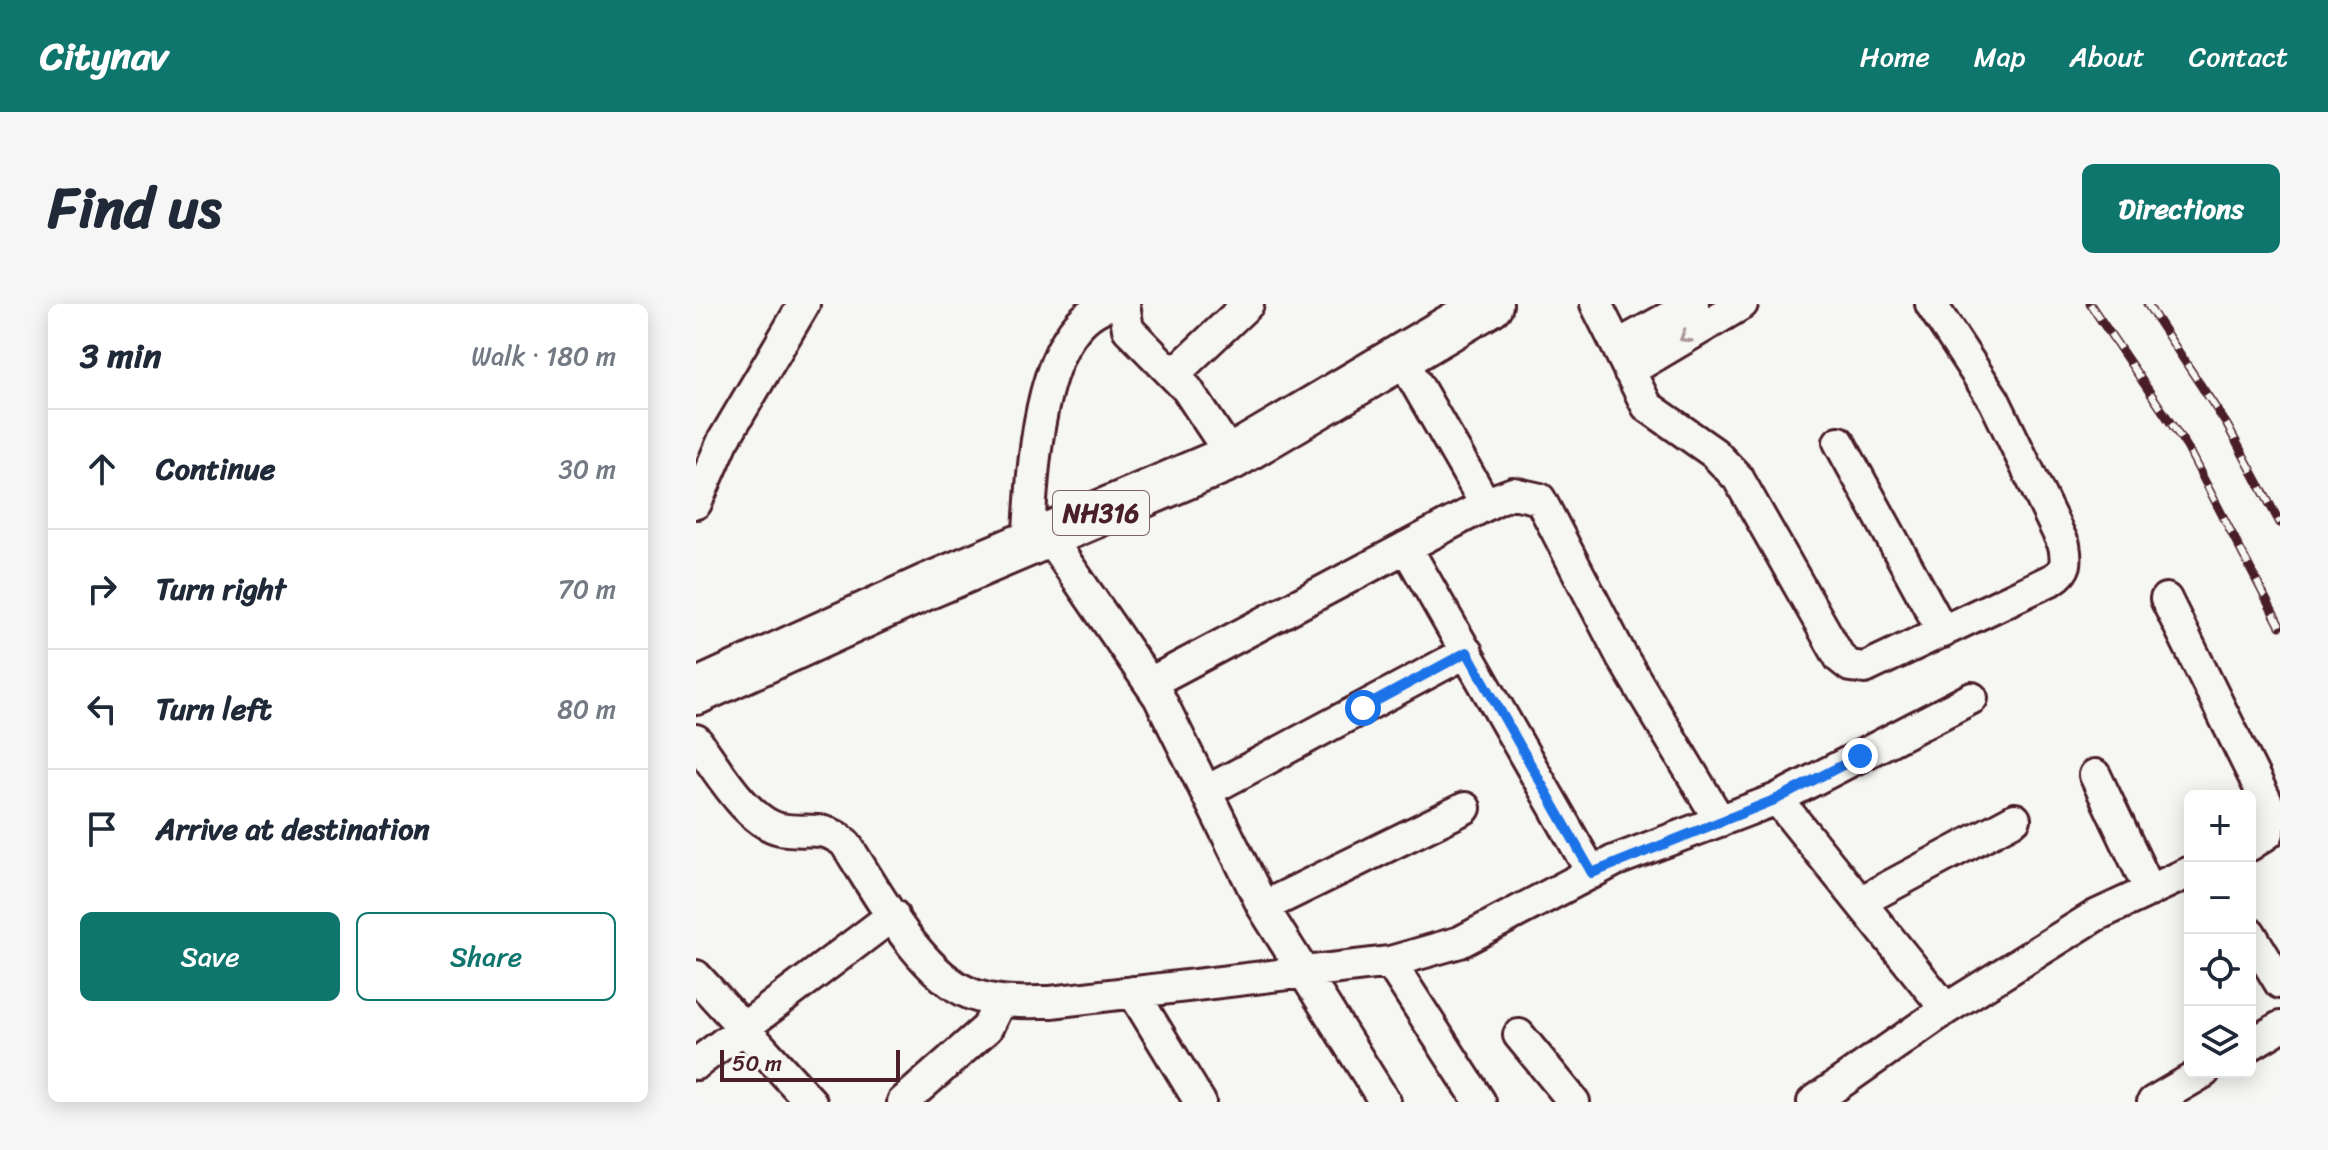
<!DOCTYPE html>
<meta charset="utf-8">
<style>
body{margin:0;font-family:Sriracha,sans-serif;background:#f6f6f7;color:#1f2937}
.controls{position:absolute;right:24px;bottom:24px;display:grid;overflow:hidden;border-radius:12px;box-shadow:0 4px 20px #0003}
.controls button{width:72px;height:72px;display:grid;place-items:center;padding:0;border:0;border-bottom:2px solid #e0e1e3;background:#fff;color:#1f2937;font:40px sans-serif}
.scale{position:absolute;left:24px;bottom:20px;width:180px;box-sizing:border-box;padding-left:8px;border:4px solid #4a1f2b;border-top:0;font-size:22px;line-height:28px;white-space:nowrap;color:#4a1f2b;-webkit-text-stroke:6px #f6f6f2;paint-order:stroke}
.stop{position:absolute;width:24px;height:24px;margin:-18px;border:6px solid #1a73e8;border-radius:50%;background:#fff}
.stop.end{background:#1a73e8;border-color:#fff;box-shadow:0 2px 8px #0008}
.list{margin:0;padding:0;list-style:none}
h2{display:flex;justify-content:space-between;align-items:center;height:104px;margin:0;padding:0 32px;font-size:34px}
h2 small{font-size:26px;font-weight:400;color:#747a83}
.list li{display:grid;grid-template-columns:52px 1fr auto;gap:24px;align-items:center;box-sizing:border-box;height:120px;padding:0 32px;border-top:2px solid #e0e1e3}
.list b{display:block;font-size:30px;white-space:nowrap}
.list em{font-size:26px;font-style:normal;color:#747a83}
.actions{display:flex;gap:16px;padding:24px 32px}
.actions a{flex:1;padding:18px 0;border:2px solid #0f766e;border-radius:12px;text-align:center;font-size:28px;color:#0f766e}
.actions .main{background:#0f766e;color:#fff}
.icon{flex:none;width:44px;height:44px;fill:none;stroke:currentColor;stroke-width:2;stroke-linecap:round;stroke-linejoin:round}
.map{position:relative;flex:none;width:1584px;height:798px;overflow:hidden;border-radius:12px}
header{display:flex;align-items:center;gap:48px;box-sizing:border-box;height:112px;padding:0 40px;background:#0f766e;color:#fff}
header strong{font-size:38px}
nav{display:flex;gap:44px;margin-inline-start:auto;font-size:28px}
.intro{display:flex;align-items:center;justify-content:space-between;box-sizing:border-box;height:192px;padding:0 48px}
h1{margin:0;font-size:56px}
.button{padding:20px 36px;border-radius:12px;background:#0f766e;color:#fff;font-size:28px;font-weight:700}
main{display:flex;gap:48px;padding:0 48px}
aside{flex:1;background:#fff;border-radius:12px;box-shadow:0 4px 20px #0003}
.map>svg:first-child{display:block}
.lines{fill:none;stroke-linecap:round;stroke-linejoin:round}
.minor-casing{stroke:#4a1f2b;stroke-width:36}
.highway-casing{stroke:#4a1f2b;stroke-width:50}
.minor{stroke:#f6f6f2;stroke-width:30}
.highway{stroke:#f6f6f2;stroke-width:44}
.rail-casing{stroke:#4a1f2b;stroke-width:9}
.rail{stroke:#f6f6f2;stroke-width:6;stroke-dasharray:18;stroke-linecap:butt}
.oneway{stroke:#a99598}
.route{stroke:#1a73e8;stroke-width:10}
.labels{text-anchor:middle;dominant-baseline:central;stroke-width:8;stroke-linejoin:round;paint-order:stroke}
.shield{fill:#f6f6f2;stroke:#7e6067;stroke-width:2}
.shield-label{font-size:26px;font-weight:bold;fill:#4a1f2b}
</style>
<header>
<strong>Citynav</strong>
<nav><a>Home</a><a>Map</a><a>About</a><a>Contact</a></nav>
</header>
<div class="intro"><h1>Find us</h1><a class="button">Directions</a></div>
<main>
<aside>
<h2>3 min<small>Walk · 180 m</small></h2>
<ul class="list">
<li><svg class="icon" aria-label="ahead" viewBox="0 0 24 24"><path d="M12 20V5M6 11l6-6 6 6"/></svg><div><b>Continue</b></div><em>30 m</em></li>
<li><svg class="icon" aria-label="right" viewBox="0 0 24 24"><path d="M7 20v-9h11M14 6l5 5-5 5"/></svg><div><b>Turn right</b></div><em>70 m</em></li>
<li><svg class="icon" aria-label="left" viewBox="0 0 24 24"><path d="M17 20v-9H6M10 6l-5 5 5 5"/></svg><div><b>Turn left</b></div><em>80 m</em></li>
<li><svg class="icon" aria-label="arrive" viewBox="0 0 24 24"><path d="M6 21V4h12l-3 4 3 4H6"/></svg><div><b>Arrive at destination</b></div></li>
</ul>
<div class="actions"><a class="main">Save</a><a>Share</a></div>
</aside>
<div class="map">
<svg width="1584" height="798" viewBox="0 0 1584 798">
<rect width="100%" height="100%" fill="#f6f6f2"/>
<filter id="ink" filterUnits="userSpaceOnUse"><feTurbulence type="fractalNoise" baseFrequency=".0125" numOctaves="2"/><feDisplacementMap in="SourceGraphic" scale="16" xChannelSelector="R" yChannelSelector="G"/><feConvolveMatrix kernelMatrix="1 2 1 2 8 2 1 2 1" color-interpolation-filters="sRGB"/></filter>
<g filter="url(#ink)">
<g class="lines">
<g class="minor-casing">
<path id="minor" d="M428,0L432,25L491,85L536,153
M900,0L951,102L1018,149L1042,174L1144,354L1154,362L1169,364L1357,275C1371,266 1371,258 1368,241L1298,96L1235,0
M921,42L997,0
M705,53L790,201
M933,67L1046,0
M478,70L552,0
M1143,138L1247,328
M0,199L27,137L108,0
M352,232L463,393L567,603L689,798
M332,242C337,177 338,20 416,0
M710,243L896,569
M1470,295L1575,507L1572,529L1554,541
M454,379L801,195L817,189L844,195L926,353L1024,517
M0,436C19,462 51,518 84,525C109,530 128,520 149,539C180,585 222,669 275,690C301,700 329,698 355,698L694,658L764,638L918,557L1081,495L1276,394
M1399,471L1454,587
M511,487L771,348
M1081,495L1250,705
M1164,598L1319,515
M567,603L769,504
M1554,629L1584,679
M694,658L784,798
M0,672L115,798
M437,688L504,798
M823,731L878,798
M1554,741L1584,723
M0,760L197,611
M207,798L291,724L304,697
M1117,798L1250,705L1399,612L1494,568
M1457,798L1508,768"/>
</g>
<g class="highway-casing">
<path id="highway" d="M0,388L230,283L536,153L794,0"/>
</g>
<use href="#minor" class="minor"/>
<use href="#highway" class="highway"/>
<g class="rail-casing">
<path id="rail" d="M1394,0L1491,143L1584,322
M1451,0L1531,121L1584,219"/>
</g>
<use href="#rail" class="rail"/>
</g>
<defs><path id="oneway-chevron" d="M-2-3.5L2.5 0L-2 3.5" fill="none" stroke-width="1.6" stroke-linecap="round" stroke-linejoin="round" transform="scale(2)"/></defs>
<use class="oneway" href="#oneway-chevron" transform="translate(989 33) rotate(149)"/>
</g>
<g class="lines" filter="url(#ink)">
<path class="route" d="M667,404L771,348L896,569L1081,495L1164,452"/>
</g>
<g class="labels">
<rect class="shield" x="357" y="187" width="96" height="44" rx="6"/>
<g class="shield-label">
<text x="405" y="209">NH316</text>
</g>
</g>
</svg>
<div class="controls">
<button>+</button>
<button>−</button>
<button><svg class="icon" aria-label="locate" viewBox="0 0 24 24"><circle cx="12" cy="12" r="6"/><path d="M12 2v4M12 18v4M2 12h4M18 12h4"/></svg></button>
<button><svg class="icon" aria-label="layers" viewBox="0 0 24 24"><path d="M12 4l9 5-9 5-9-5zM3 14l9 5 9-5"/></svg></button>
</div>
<div class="scale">50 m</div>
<div class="stop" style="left:667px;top:404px"></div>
<div class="stop end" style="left:1164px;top:452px"></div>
</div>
</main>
